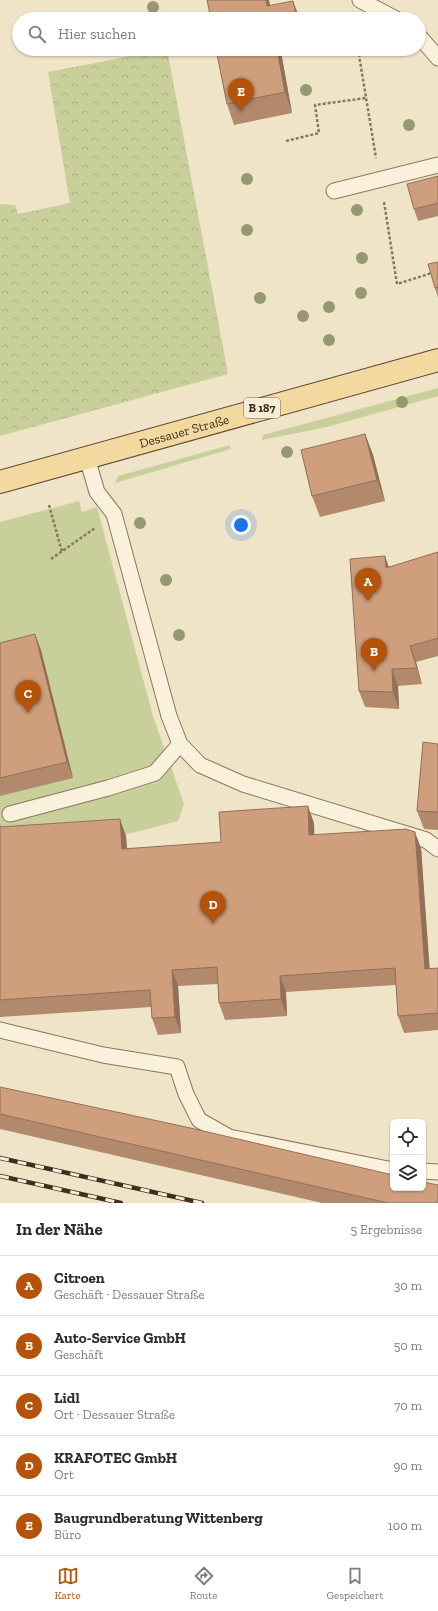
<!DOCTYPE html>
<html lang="de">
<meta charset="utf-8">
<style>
body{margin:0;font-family:"Zilla Slab",serif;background:#f2f2f3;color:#2b2b33}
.controls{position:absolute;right:12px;bottom:12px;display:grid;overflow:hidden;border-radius:6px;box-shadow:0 1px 3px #0004}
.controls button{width:36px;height:36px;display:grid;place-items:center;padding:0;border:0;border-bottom:1px solid #e1e1e2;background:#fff;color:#2b2b33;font:20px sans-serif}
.you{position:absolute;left:241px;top:525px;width:14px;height:14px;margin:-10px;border:3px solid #fff;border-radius:50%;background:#1a73e8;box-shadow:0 0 0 6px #1a73e833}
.badge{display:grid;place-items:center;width:26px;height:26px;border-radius:50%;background:#b45309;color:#fff;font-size:13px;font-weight:700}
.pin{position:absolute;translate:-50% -33px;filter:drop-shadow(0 1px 2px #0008)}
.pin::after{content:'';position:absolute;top:21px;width:14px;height:12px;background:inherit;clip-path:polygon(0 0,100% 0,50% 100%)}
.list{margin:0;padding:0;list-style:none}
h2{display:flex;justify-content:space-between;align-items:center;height:52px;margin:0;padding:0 16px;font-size:17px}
h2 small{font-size:13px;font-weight:400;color:#7c7c81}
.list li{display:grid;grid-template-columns:26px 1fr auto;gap:12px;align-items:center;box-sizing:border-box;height:60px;padding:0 16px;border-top:1px solid #e1e1e2}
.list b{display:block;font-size:15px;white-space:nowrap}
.list p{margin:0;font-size:13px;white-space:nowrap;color:#7c7c81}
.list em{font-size:13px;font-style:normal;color:#7c7c81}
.icon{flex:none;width:22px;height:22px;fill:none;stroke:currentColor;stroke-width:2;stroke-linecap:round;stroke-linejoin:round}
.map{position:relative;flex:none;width:438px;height:1203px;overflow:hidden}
.search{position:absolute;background:#fff;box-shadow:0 1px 3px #0004;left:12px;right:12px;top:12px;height:44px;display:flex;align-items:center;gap:10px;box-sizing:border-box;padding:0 14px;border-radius:22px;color:#7c7c81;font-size:15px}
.sheet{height:352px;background:#fff}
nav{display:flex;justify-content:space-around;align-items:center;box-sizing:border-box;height:56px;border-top:1px solid #e1e1e2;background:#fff;font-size:11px;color:#7c7c81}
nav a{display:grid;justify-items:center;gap:2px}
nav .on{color:#b45309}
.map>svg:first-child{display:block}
.grass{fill:#c9cf9b}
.forest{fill:url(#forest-crowns)}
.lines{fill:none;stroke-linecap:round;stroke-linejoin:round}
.service-casing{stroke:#8d765c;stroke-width:17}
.primary-casing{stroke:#5b4430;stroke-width:24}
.path{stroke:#8d765c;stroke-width:2.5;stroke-dasharray:3 2;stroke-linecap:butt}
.service{stroke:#faf1dc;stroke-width:15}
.primary{stroke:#f3d9a0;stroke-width:22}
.rail-casing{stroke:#3d2e20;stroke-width:4.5}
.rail{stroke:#f7eed8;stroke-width:3;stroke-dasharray:9;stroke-linecap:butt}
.tree{fill:#96986f}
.wall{fill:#b2896c}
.shaded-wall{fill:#916f58}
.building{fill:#cf9f7d;stroke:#916f58}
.labels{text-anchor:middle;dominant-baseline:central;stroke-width:3.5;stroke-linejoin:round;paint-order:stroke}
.shield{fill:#f7eed8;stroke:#756857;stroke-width:1}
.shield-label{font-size:12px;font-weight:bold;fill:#3d2e20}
.street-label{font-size:13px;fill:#3d2e20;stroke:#f7eed8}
</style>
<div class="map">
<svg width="438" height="1203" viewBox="0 0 438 1203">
<defs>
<pattern id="forest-crowns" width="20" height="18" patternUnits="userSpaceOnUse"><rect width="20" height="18" fill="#c9cf9b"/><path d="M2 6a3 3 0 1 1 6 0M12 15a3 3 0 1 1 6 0" fill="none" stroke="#aeb285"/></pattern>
</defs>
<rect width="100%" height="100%" fill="#f0e4c8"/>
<path class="grass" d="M438,388V396L327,427L262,440L263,435Z
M230,445L231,449L115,483L118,476Z
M79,501L82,512L97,507L153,716L184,804L178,821L128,834L0,842V522Z"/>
<path class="forest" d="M167,49L228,374L0,436V204L15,205L18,214L70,203L48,72Z"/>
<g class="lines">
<g class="service-casing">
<path id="service" d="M360,0L396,19
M419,36L438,58
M334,191L438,165
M87,458L97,492L114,514L169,716L180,744L200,765L243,784L426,840L438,849
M10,814L108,788L155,773L180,744
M0,1030L103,1055L177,1067L186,1094L199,1120L229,1137L393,1170
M423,1171L438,1172"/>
</g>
<g class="primary-casing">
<g id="primary">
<path id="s1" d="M0,482L438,360"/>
</g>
</g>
<path class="path" d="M358,49L376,158
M286,141L319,133L315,105L366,98
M384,202L397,284L438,271
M49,505L62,552
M51,559L95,528"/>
<use href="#service" class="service"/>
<use href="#primary" class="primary"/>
<g class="rail-casing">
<path id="rail" d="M0,1158L202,1203
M0,1176L121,1203"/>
</g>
<use href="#rail" class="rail"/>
</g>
<g class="tree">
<circle cx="153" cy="7" r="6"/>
<circle cx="306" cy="90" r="6"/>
<circle cx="409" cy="125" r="6"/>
<circle cx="247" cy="179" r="6"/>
<circle cx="357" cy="210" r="6"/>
<circle cx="247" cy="230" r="6"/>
<circle cx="362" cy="258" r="6"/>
<circle cx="361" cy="293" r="6"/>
<circle cx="260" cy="298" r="6"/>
<circle cx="329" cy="307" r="6"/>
<circle cx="303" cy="316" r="6"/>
<circle cx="329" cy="340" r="6"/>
<circle cx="402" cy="402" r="6"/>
<circle cx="287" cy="452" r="6"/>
<circle cx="140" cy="523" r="6"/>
<circle cx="166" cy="580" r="6"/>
<circle cx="179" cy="635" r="6"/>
</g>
<path class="wall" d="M216,49H295L281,52L292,113L234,125L227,104Z
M438,176V216L418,221L414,209Z
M438,262V298L435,288Z
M365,434L373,455L385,501L320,517L312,496Z
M438,552V656L416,662L422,684L398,686L399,709L365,707L359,691L389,567Z
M0,643L41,650L73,778L0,796Z
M438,744V830L424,829L417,811Z
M0,823L1,827L126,836L127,849L221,842L314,823V835L421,848L429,969L438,968V1030L404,1033L398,1016L396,985L286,992L287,1016L225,1020L219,1003L218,984L178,986L181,1033L158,1035L152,1018L151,1007L0,1017Z
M0,1087L438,1203H322L0,1129Z"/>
<path class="shaded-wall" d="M266,0H269L273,19L267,6Z
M293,1L300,19H297Z
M277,49H280L281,52L292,113L285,92Z
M365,434L373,455L385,501L377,480Z
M385,556L391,573L386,568Z
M35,634L41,650L73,778L67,762Z
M410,646L416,662L422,684L417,668Z
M392,669L398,686L399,709L393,692Z
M308,806L314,823L315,852L309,835Z
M120,819L126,836L128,865L122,849Z
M415,832L421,848L431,986L425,969Z
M172,970L178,986L181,1033L175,1017Z
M280,976L286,992L287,1016L281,999Z"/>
<path class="building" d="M207,0H266L267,6L293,1L297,19H211Z
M216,49H277L285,92L227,104Z
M438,176V203L414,209L407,184Z
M438,262V287L435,288L428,264Z
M365,434L377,480L312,496L301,450Z
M438,552V638L410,646L417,668L392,669L393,692L359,691L350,559L385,556L386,568Z
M35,634L67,762L0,778V643Z
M423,742L438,744V812L417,811Z
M308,806L309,835L406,829L415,832L425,969L438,968V1013L398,1016L395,968L280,976L281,999L219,1003L217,967L172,970L175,1017L152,1018L150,990L0,1000V827L120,819L122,849L221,842L219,812Z
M0,1087L186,1127L393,1175V1188H423V1182L438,1185V1203H388L0,1114Z"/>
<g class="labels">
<rect class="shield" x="244" y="398" width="36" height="20" rx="3"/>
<g class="shield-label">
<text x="262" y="408">B 187</text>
</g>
<g class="street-label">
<text stroke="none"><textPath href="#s1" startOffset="191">Dessauer Straße</textPath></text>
</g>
</g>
</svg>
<div class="controls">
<button><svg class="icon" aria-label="locate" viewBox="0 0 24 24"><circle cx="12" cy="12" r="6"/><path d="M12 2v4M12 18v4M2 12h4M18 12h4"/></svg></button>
<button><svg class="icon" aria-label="layers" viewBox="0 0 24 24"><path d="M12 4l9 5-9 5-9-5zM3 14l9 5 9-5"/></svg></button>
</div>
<div class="you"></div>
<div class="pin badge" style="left:368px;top:601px">A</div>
<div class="pin badge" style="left:374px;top:671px">B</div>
<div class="pin badge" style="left:28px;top:713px">C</div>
<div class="pin badge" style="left:213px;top:924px">D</div>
<div class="pin badge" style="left:241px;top:111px">E</div>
<div class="search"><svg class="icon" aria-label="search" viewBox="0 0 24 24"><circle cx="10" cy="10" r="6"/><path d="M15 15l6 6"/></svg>Hier suchen</div>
</div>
<section class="sheet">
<h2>In der Nähe<small>5 Ergebnisse</small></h2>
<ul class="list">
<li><span class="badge">A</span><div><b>Citroen</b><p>Geschäft · Dessauer Straße</p></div><em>30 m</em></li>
<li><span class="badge">B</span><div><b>Auto-Service GmbH</b><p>Geschäft</p></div><em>50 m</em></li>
<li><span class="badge">C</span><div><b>Lidl</b><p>Ort · Dessauer Straße</p></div><em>70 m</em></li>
<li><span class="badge">D</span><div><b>KRAFOTEC GmbH</b><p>Ort</p></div><em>90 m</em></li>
<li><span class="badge">E</span><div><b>Baugrundberatung Wittenberg</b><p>Büro</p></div><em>100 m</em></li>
</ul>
</section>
<nav>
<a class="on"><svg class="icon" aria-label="map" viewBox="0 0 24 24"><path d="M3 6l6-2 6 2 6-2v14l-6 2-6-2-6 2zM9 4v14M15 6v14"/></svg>Karte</a>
<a><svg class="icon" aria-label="directions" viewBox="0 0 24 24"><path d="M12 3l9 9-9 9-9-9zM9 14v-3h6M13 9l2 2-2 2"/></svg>Route</a>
<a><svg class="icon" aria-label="saved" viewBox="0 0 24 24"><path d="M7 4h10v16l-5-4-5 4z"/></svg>Gespeichert</a>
</nav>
